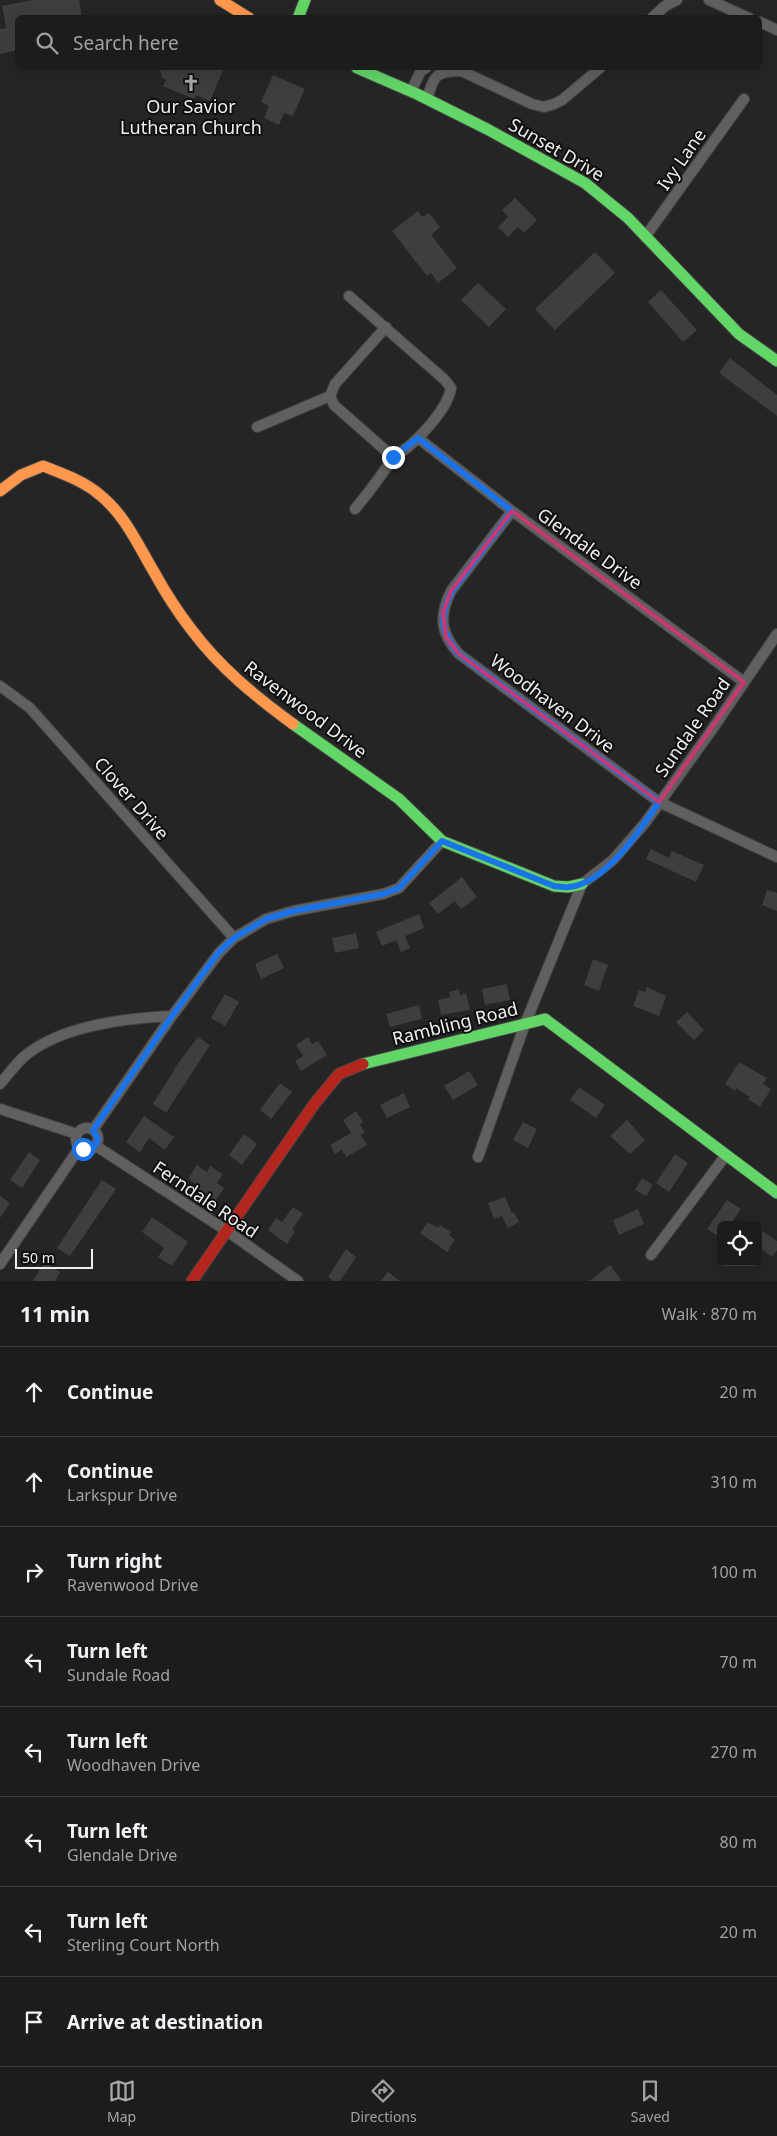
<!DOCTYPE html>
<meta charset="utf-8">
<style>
body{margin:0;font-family:"Noto Sans",sans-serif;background:#292929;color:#f1f3f6}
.controls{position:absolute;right:15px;bottom:15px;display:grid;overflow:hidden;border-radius:8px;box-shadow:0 5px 20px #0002}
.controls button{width:45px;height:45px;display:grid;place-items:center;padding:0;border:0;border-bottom:1px solid #3a3a3b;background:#1c1c1c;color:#f1f3f6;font:25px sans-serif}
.scale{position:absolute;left:15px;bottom:12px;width:78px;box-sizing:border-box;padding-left:5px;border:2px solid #f0eeee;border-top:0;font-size:14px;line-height:18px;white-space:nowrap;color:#f0eeee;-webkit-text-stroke:4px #0f0e0e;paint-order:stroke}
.stop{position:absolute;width:15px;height:15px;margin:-11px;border:4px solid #1a73e8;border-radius:50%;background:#fff}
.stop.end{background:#1a73e8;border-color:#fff;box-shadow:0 1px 5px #0008}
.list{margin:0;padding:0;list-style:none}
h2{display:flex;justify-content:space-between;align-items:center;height:65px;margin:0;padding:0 20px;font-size:21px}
h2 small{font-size:16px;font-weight:400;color:#a0a1a3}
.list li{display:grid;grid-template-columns:32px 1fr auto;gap:15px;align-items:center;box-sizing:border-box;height:90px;padding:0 20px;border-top:1px solid #3a3a3b}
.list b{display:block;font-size:19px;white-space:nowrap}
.list p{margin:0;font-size:16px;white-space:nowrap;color:#a0a1a3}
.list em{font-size:16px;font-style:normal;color:#a0a1a3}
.icon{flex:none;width:28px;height:28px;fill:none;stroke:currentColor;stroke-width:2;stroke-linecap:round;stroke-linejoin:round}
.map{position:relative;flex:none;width:777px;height:1281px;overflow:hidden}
.search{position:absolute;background:#1c1c1c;box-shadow:0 5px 20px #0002;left:15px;right:15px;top:15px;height:55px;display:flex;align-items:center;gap:12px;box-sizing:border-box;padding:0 18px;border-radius:8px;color:#a0a1a3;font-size:19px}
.sheet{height:785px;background:#1c1c1c}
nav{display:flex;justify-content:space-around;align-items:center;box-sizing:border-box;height:70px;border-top:1px solid #3a3a3b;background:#1c1c1c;font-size:14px;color:#a0a1a3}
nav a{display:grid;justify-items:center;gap:2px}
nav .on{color:#a9a8a8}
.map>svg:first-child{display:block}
.building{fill:#3f3e3e}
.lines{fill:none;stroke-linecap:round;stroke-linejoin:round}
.street-casing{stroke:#444343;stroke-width:12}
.fast-casing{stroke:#444343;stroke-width:13}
.slow-casing{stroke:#444343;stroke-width:13}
.jam-casing{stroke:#444343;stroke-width:13}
.street{stroke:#61605f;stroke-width:10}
.fast{stroke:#63d668;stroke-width:11}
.slow{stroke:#ff974d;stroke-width:11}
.jam{stroke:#b3261e;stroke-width:11}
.route{stroke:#1a73e8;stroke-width:6}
.marked{fill:none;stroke:#c93871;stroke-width:4;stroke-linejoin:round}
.labels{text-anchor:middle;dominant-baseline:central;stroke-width:4;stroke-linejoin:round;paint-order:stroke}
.poi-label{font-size:18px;fill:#f0eeee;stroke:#0f0e0e}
.street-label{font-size:18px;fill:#f0eeee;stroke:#0f0e0e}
</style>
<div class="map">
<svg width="777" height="1281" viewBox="0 0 777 1281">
<rect width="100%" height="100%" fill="#262525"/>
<path class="building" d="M32,0H79L82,18H18V50L0,54V29L6,28L2,6Z
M160,68H224L210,101L196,95L194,99L163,86L166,80L162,78Z
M273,75L305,89L293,116L284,113L279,125L264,118L269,106L261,102Z
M515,198L537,220L524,233L518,227L508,237L498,227L508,217L502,210Z
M418,211L422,217L429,213L440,227L431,235L457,268L438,283L431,273L427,276L392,231Z
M595,252L615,273L555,330L535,309Z
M478,283L506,309L489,327L461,300Z
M661,290L697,330L683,342L648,302Z
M730,358L777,395V416L719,373Z
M651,849L669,858L672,851L704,865L696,882L646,859Z
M462,877L477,897L461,909L455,901L438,914L429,903Z
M767,890L777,893V911L762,905Z
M419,914L424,928L405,936L410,948L401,952L396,940L382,946L376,932Z
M356,933L359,948L335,953L332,938Z
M277,954L284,968L261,979L255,964Z
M593,959L608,965L599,991L584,985Z
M507,984L510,1000L485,1005L482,989Z
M647,987L666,996L659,1016L633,1006L639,990L645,992Z
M459,989L460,995L466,993L470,1010L441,1015L438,1000L450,997L449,992Z
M225,994L239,1002L225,1026L211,1018Z
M419,1005L422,1019L390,1027L386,1014Z
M687,1012L704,1030L694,1040L676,1022Z
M198,1037L210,1045L166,1113L153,1104L179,1062Z
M308,1037L312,1044L318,1041L327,1055L301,1071L295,1061L303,1056L296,1045Z
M739,1062L767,1078L763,1084L771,1089L760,1107L748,1099L750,1097L736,1088L735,1091L725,1084Z
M469,1071L478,1085L453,1100L444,1086Z
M280,1083L292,1092L271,1119L260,1110Z
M579,1087L605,1105L596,1118L570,1100Z
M404,1093L410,1107L387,1118L380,1105Z
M356,1111L363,1122L360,1124L365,1133L361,1135L367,1145L346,1157L342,1150L335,1154L330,1145L351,1133L343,1120Z
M144,1116L174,1137L165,1150L149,1138L140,1152L126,1142Z
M627,1120L645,1140L630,1154L610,1136Z
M523,1122L537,1129L528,1148L513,1140Z
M244,1134L257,1144L242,1165L229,1155Z
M29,1152L40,1160L22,1188L10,1180Z
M675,1154L688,1163L669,1192L656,1183Z
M197,1165L207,1172L210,1166L223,1174L217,1183L224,1188L216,1200L194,1186L196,1184L188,1179Z
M642,1178L653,1185L646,1196L635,1190Z
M102,1180L116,1189L70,1256L57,1248Z
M0,1196L10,1203L0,1218Z
M505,1197L512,1213L514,1212L519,1222L508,1228L502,1216L494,1219L488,1203Z
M727,1200L741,1209L730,1225H721V1238L707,1229Z
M293,1207L303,1214L292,1229L295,1231L287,1244L268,1230L276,1218L282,1222Z
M638,1209L644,1224L619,1235L613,1220Z
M152,1217L188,1242L172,1266L158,1257L164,1248L142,1232Z
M428,1222L438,1228L440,1225L451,1232L449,1235L455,1240L447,1252L420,1233Z
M758,1228L777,1241V1250L772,1257L758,1247Z
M346,1249L356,1257L340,1281H334L328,1277Z
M44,1262L60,1272L55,1281H33Z
M610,1265L622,1281H589Z
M388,1272L400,1281H381Z"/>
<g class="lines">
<g class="street-casing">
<path id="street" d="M709,0L749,18
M652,18L665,6L677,0
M760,22L777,30
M455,68L532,104L544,107L554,104L562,100L600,68
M411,91L421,71L426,68
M427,99C434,76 435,71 461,71
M645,237L744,99
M349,296L445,380L451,388C448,408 423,434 408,447C403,451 396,454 392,459C381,477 368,493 355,509
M386,327L335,384L330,396L334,405L393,457
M257,427L330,396
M418,438L512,511L744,682
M512,511L451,591C439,616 440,633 459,654L659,802L777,857
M0,686L30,708L234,938
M0,1084C8,1075 16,1063 26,1055C62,1026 127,1018 172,1016
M0,1109L77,1134
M76 1139a11 11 0 1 1 22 0a11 11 0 1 1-22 0Z
M93,1130L172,1016L219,953L234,938L266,919L293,911L383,894L399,888L442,841
M96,1146L227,1231L298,1281
M478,1157L525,1024L582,884L613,860L645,823L711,731L777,634
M651,1255L726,1155
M0,1264L80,1147"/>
</g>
<g class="fast-casing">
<path id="fast" d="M298,18L305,0
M357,68L417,94L487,129L585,183L628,218L739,334L777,361
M293,724L399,799L442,841L554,886L568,887L582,884
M363,1064L545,1019L777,1193"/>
</g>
<g class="slow-casing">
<path id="slow" d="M220,0L249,18
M0,491L21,475L43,466C63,474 84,481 100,495C125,515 138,545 154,572C165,592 177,611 191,629C220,668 255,696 293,724"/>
</g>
<g class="jam-casing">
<path id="jam" d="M192,1281L315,1103L339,1074L363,1064"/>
</g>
<use href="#street" class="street"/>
<use href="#fast" class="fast"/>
<use href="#slow" class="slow"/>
<use href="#jam" class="jam"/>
</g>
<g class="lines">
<path class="route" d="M83,1149C91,1151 96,1147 98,1139L93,1130L172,1016L218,953L234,938L266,919L293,911L383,894L399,888L442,841L554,886C558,886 564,888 569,887C605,884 641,829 659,802L459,654C440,632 439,616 452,591L512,511L418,438L393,457"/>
</g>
<path class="marked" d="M512,511L744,682L659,802L459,654L446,637L443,613L451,591Z"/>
<defs>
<g id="church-bare" transform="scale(1.35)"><path d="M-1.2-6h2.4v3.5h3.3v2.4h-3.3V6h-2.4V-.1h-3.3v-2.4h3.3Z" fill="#a9a8a8" stroke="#0f0e0e" stroke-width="2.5" paint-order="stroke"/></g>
</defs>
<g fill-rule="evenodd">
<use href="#church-bare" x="191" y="83"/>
</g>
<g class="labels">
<g class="poi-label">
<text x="191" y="106">Our Savior<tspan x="191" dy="21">Lutheran Church</tspan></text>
</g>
<g class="street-label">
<text transform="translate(557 149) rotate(30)">Sunset Drive</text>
<text transform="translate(681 159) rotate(-55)">Ivy Lane</text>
<text transform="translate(590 548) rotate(36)">Glendale Drive</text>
<text transform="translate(553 703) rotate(37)">Woodhaven Drive</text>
<text transform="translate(306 709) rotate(37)">Ravenwood Drive</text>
<text transform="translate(692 727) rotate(-55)">Sundale Road</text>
<text transform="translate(132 798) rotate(49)">Clover Drive</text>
<text transform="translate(455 1023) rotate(-14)">Rambling Road</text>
<text transform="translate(206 1199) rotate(34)">Ferndale Road</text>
</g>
</g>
</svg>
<div class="controls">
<button><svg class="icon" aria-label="locate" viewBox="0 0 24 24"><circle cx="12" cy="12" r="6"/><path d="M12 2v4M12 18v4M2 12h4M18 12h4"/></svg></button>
</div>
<div class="scale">50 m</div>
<div class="stop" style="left:83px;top:1149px"></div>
<div class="stop end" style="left:393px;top:457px"></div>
<div class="search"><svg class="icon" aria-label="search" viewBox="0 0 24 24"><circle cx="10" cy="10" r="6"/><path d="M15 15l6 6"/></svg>Search here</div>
</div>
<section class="sheet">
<h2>11 min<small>Walk · 870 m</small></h2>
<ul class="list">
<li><svg class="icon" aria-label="ahead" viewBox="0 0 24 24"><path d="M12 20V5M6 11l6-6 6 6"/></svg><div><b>Continue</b></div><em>20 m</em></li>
<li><svg class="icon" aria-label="ahead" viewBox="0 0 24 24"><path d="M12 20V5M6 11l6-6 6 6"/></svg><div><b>Continue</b><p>Larkspur Drive</p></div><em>310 m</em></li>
<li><svg class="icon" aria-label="right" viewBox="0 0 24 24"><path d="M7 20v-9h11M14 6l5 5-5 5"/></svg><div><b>Turn right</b><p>Ravenwood Drive</p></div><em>100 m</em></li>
<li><svg class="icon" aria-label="left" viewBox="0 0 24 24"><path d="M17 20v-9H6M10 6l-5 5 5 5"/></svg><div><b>Turn left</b><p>Sundale Road</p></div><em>70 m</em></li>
<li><svg class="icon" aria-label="left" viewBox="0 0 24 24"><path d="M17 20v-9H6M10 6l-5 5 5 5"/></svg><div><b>Turn left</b><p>Woodhaven Drive</p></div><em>270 m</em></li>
<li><svg class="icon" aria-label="left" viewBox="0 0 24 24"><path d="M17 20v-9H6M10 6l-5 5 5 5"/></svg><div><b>Turn left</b><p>Glendale Drive</p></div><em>80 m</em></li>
<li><svg class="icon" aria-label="left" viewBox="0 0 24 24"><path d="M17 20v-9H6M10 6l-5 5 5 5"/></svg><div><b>Turn left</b><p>Sterling Court North</p></div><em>20 m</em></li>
<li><svg class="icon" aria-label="arrive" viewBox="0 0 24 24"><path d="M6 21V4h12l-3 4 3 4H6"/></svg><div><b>Arrive at destination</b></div></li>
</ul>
</section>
<nav>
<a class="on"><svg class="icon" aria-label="map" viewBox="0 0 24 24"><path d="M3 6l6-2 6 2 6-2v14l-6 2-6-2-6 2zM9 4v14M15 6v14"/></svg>Map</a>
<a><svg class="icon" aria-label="directions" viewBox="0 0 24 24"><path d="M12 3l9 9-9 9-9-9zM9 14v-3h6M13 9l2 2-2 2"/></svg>Directions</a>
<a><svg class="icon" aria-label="saved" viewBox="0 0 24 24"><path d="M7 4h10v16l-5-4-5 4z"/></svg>Saved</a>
</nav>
